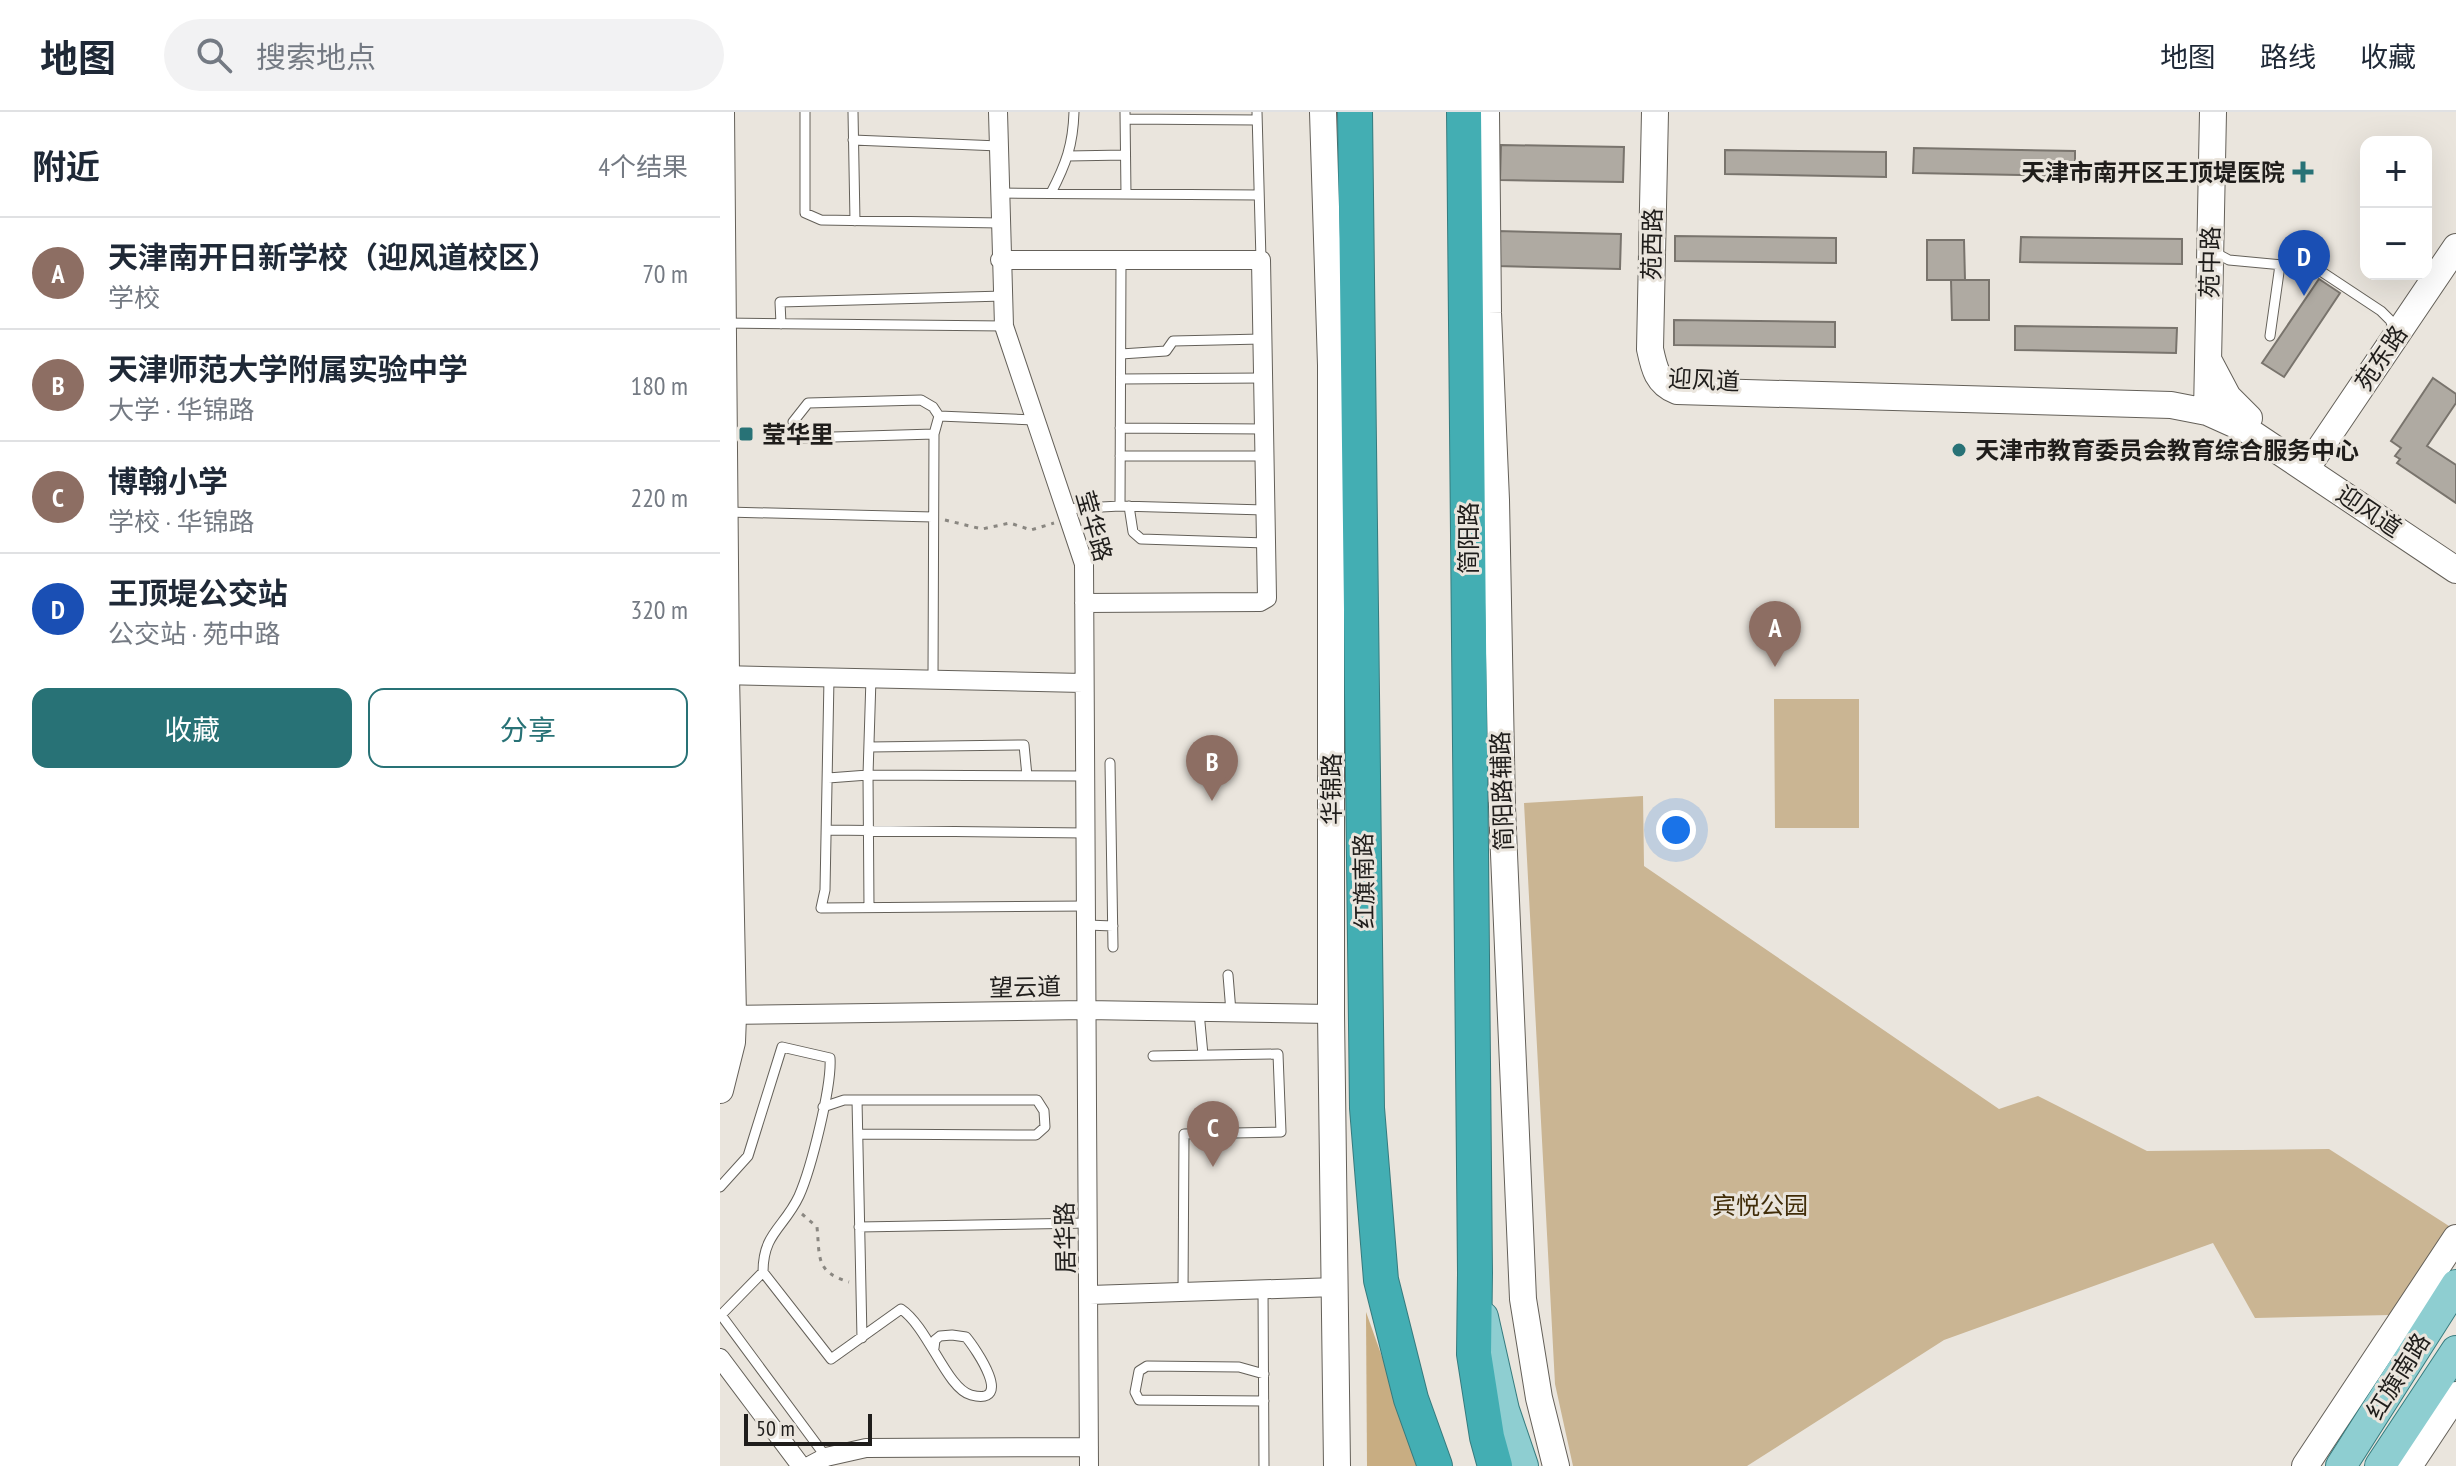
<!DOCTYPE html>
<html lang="zh">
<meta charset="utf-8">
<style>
body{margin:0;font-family:"PT Sans Narrow","Noto Sans SC",sans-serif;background:#f2f2f3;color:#1f2937}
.controls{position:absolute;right:24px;top:24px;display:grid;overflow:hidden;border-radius:16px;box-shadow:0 8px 32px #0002}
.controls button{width:72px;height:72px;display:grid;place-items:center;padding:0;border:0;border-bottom:2px solid #e0e1e3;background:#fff;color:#1f2937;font:40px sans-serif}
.scale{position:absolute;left:24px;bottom:20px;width:128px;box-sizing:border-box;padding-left:8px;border:4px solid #1f1d1b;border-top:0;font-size:22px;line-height:28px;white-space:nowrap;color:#1f1d1b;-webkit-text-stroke:6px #eae5dd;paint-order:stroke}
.you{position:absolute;left:956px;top:718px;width:28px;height:28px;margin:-20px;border:6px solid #fff;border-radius:50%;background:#1a73e8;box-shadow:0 0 0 12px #1a73e833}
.badge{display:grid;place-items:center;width:52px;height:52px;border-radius:50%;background:#287276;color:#fff;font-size:26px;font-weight:700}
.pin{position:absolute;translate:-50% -66px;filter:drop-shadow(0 2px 4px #0008)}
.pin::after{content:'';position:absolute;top:42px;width:28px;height:24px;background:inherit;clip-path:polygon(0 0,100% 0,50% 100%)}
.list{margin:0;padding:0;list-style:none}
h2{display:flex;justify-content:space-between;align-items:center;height:104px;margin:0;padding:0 32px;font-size:34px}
h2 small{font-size:26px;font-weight:400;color:#747a83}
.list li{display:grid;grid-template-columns:52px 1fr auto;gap:24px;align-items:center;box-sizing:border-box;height:112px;padding:0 32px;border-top:2px solid #e0e1e3}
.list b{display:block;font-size:30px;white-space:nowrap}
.list p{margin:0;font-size:26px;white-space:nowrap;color:#747a83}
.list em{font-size:26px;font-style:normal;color:#747a83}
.actions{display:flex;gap:16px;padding:24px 32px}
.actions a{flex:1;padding:18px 0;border:2px solid #287276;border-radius:16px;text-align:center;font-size:28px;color:#287276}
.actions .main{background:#287276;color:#fff}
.icon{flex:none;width:44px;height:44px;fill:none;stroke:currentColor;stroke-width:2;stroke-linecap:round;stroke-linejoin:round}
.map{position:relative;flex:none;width:1736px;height:1354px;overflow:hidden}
header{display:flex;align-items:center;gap:48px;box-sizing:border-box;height:112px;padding:0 40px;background:#fff;border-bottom:2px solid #e0e1e3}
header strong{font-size:38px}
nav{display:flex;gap:44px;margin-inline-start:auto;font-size:28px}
.search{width:560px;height:72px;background:#f2f2f3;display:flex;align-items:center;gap:20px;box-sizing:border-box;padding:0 28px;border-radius:44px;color:#747a83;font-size:30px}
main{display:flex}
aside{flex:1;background:#fff}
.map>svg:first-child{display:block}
.green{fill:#cab593}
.forest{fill:#c8ad82}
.building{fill:#afaaa2;stroke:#79746d;stroke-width:2}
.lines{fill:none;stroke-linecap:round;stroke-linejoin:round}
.lane-casing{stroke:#646059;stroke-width:11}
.street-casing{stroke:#646059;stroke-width:20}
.secondary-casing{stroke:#646059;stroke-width:28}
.primary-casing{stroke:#367b7e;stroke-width:32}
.highway-casing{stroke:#367b7e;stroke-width:36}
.path{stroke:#8a8781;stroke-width:3;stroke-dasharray:4 6;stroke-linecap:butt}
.lane{stroke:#fff;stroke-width:9}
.street{stroke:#fff;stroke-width:18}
.secondary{stroke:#fff;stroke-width:26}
.primary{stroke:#8eced1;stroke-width:30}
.highway{stroke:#43aeb3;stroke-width:34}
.poi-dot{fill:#287276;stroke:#eae5dd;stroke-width:3}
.labels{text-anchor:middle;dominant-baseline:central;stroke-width:6;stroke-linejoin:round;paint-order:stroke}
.poi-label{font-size:24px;font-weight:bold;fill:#1f1d1b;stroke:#eae5dd;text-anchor:start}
.street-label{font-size:24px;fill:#1f1d1b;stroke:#eae5dd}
.park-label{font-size:24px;fill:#412d09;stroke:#eae5dd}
</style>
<header>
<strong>地图</strong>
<div class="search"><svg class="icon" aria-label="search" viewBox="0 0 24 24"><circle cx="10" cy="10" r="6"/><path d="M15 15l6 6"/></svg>搜索地点</div>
<nav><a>地图</a><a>路线</a><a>收藏</a></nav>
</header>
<main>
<aside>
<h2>附近<small>4个结果</small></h2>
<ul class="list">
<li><span class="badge" style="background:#8d6e63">A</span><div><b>天津南开日新学校（迎风道校区）</b><p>学校</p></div><em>70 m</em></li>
<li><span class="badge" style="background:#8d6e63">B</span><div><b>天津师范大学附属实验中学</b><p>大学 · 华锦路</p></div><em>180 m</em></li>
<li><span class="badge" style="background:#8d6e63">C</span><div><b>博翰小学</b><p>学校 · 华锦路</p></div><em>220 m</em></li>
<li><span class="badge" style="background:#1a4fb4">D</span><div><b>王顶堤公交站</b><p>公交站 · 苑中路</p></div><em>320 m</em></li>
</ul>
<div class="actions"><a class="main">收藏</a><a>分享</a></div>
</aside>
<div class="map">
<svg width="1736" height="1354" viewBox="0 0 1736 1354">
<rect width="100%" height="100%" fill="#eae5dd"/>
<path class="green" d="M1054,587H1139V716H1055Z
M923,684L924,754L1279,997L1318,984L1427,1039L1609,1037L1729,1114L1670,1203L1535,1206L1493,1131L1224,1228L1027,1354H853L835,1272L804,691Z"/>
<path class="forest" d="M646,1200L701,1354H647Z"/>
<path class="building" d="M781,33L904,35L903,70L780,68Z
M1194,36L1355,39V64L1193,61Z
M1005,38L1166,40V65L1005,62Z
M777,119L901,122L900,157L777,154Z
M955,124L1116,126V151L955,149Z
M1301,125L1462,127V152L1300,150Z
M1207,128H1244L1245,168H1207Z
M1599,167L1620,181L1564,265L1542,251Z
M1231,168H1269V208H1232Z
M954,208L1115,210V235L954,233Z
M1295,214L1457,216L1456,241L1295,238Z
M1713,266L1736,282V291L1707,334L1736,353V391L1677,351L1680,347L1675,344L1681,336L1671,329Z"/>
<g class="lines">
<g class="lane-casing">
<path id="lane" d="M85,0V101L101,108L280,111
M133,0L135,109
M405,0L406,82
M537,0L541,148
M405,7L537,8
M133,28L279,34
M348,44L405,43
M279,81L539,83
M331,81C346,52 353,33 354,0
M1494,140L1509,148L1596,156L1661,199L1670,208L1674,217
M3,211L284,214
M61,212L60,190L284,184
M1550,224L1560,153
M401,242L446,239L453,229L542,227
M401,267L543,266
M400,316L544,317
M214,322L79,326L73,310L88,291L201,288L213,295L219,304
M400,344H544
M400,394L401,149
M409,394L413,420L421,427L546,431
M345,397L400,394L545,398
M7,400L213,405
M109,566L105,778L101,796L367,794
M151,566L148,663L365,664
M213,566L214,322L219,304L315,308
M150,635L304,633L307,664
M390,651L393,835
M108,666L148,663L149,795
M107,718L366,721
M367,813L393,814
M508,863L511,900
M479,900L483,943
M433,944L558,942L561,1020L464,1022L463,1180
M137,988L142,1226
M103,995L124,988H317L324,999L325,1015L316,1023L138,1022
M0,1075L28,1044L62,935L110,946C112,974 91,1057 79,1084C64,1116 43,1121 43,1160L0,1204
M139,1115L368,1111
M43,1160L111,1247L181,1197C208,1215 227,1277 251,1283C295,1294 256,1237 246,1225L232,1223L220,1224L215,1228L214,1236
M543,1177L544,1354
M1,1203L106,1345
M544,1262L519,1255L427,1254L419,1259L415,1280L419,1288L544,1289"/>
</g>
<g class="street-casing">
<path id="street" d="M278,0L284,214L364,452L369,1354
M280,148H541L547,486L540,490L364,491
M0,563L363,571
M3,903L366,898L611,902
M370,1183L616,1175
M0,1246L81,1354
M89,1354L106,1345L146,1336L369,1335"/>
</g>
<g class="secondary-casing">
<path id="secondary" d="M603,0L611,253V902L617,1354
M766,0L768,201L776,388L782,695L803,1187L819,1286L836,1354
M935,0L930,237C934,256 937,271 957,279L1451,293L1487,300L1527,318L1736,458
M1490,251L1508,285L1529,306
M1487,300L1493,0
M1586,357L1736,135
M0,978L12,930L13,904L6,563L1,0
M1585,1354L1736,1126
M1689,1354L1736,1283"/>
</g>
<g class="primary-casing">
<path id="primary" d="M763,1205L784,1298L803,1354
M1621,1354L1736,1173
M1660,1354L1736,1239"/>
</g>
<g class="highway-casing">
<path id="highway" d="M635,0L647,996L661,1168L691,1287L715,1354
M744,0L755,1161L754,1242L767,1325L775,1354"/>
</g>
<path class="path" d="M225,408L262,417L290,411L311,418L334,411
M82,1102L97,1115C100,1145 95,1160 129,1170"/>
<use href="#lane" class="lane"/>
<use href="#street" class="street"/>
<use href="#secondary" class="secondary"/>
<use href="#primary" class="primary"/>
<use href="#highway" class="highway"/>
</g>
<g class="poi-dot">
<path d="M1579 48h8v8h8v8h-8v8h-8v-8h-8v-8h8z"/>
<rect x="18" y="314" width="16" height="16" rx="4"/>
<circle cx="1239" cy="338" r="8"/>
</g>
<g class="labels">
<g class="poi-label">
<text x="1565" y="60" text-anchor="end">天津市南开区王顶堤医院</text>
<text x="42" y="322">莹华里</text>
<text x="1255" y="338">天津市教育委员会教育综合服务中心</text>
</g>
<g class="street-label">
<text transform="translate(932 132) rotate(-89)">苑西路</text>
<text transform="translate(1490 150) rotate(-89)">苑中路</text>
<text transform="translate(1661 246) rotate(-56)">苑东路</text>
<text transform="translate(984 268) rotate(3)">迎风道</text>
<text transform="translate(1649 399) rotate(34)">迎风道</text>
<text transform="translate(374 414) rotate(74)">莹华路</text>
<text transform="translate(748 426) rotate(-90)">简阳路</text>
<text transform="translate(611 677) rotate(-90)">华锦路</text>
<text transform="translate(782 679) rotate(-92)">简阳路辅路</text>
<text transform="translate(644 769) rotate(-91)">红旗南路</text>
<text transform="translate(305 875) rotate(-1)">望云道</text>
<text transform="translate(345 1126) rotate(-91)">居华路</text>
<text transform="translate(1678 1264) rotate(-58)">红旗南路</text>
</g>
<g class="park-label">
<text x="1040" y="1093">宾悦公园</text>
</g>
</g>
</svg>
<div class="controls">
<button>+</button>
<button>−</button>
</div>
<div class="scale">50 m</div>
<div class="you"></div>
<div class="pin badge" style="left:1055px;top:555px;background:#8d6e63">A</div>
<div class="pin badge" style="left:492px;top:689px;background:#8d6e63">B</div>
<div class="pin badge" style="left:493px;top:1055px;background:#8d6e63">C</div>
<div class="pin badge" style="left:1584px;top:184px;background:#1a4fb4">D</div>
</div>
</main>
